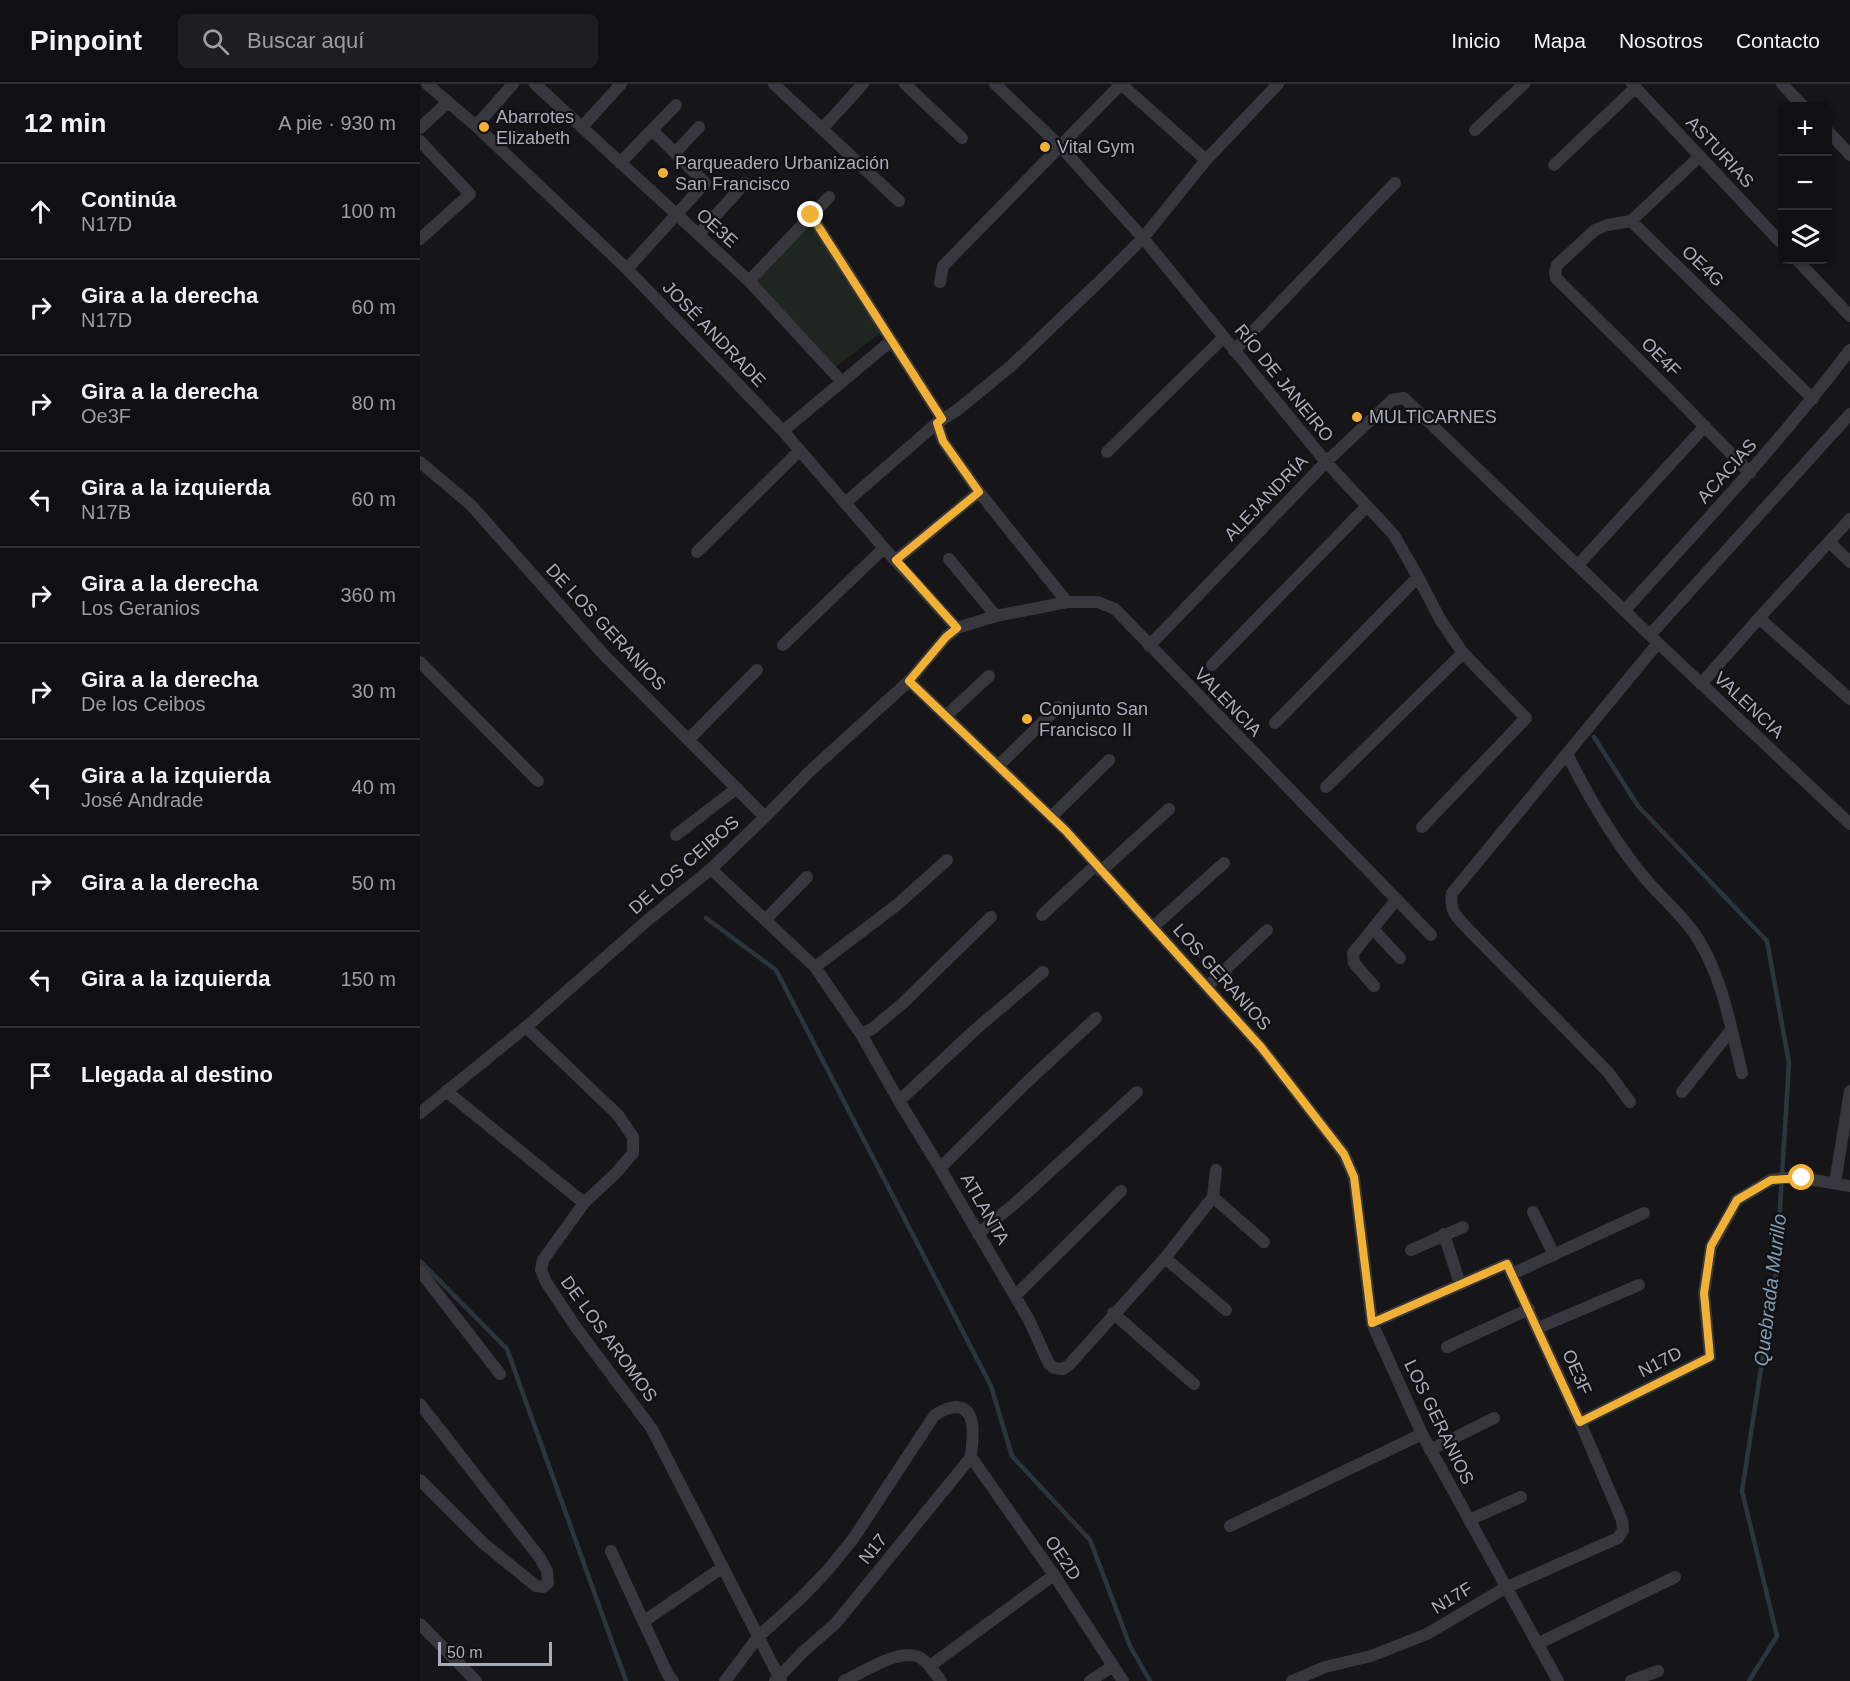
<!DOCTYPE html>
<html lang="es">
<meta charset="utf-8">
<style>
body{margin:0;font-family:Helvetica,sans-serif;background:#1e1e20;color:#f1f3f6}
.controls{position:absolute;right:18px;top:18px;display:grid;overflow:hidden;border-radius:9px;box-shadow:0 2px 4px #0004}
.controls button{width:54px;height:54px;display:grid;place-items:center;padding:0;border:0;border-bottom:2px solid #303032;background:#101012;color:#f1f3f6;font:30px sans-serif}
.scale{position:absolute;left:18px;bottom:15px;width:114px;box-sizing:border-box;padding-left:6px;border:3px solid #a8adb8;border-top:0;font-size:16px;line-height:21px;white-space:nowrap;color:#a8adb8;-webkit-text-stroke:4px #111113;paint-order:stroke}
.stop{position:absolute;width:18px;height:18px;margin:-14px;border:4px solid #f2b134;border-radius:50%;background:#fff}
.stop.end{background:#f2b134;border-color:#fff;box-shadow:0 2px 6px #0008}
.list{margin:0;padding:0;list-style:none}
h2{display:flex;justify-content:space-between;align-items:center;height:78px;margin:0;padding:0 24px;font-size:26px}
h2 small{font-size:20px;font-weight:400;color:#9c9d9f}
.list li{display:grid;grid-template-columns:39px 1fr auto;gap:18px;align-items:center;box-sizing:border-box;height:96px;padding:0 24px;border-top:2px solid #303032}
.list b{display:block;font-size:22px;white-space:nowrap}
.list p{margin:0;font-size:20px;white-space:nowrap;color:#9c9d9f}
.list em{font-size:20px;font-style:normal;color:#9c9d9f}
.icon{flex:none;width:33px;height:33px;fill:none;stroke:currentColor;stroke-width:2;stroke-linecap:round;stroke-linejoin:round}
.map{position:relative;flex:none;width:1430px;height:1597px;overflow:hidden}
header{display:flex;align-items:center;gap:36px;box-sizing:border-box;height:84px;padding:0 30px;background:#101012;border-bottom:2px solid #303032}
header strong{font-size:28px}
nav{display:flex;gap:33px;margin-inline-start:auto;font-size:21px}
.search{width:420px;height:54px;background:#1e1e20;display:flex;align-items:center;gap:15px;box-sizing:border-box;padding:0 21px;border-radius:9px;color:#9c9d9f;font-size:22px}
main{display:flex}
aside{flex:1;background:#101012}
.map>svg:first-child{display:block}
.green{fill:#1e261f}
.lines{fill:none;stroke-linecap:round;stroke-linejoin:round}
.stream{stroke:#2c353c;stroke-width:4.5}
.street{stroke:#37383d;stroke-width:12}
.route{stroke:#f2b134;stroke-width:8}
.poi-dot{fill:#f2b134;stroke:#111113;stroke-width:2}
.labels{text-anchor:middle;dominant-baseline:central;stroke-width:4.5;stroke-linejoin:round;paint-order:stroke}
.poi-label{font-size:18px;fill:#a8adb8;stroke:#111113;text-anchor:start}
.street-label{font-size:18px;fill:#a8adb8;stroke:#111113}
.water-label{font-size:20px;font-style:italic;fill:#7f9bb3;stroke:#111113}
</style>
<header>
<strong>Pinpoint</strong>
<div class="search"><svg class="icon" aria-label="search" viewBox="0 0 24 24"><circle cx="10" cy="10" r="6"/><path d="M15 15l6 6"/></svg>Buscar aquí</div>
<nav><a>Inicio</a><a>Mapa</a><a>Nosotros</a><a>Contacto</a></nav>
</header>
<main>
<aside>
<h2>12 min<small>A pie · 930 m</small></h2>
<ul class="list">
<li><svg class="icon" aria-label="ahead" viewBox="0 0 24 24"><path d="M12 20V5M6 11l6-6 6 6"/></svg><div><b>Continúa</b><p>N17D</p></div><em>100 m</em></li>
<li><svg class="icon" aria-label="right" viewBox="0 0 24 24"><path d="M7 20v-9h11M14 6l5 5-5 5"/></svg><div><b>Gira a la derecha</b><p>N17D</p></div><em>60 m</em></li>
<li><svg class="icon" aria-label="right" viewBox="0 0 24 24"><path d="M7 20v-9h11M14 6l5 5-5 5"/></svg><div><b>Gira a la derecha</b><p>Oe3F</p></div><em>80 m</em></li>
<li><svg class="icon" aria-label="left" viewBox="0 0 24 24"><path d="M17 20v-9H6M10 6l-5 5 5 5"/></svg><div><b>Gira a la izquierda</b><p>N17B</p></div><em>60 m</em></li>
<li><svg class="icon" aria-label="right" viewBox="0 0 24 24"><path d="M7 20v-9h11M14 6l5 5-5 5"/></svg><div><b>Gira a la derecha</b><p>Los Geranios</p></div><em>360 m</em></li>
<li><svg class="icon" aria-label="right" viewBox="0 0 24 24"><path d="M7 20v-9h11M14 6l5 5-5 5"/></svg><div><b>Gira a la derecha</b><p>De los Ceibos</p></div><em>30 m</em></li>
<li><svg class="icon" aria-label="left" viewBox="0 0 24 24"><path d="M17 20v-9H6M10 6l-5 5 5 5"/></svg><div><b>Gira a la izquierda</b><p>José Andrade</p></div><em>40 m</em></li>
<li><svg class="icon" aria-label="right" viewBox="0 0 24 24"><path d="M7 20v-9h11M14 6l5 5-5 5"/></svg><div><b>Gira a la derecha</b></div><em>50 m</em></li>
<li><svg class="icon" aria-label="left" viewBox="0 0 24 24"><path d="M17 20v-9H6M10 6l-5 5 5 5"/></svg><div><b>Gira a la izquierda</b></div><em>150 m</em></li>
<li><svg class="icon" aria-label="arrive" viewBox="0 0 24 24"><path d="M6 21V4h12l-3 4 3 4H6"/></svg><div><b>Llegada al destino</b></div></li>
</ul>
</aside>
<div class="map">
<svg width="1430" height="1597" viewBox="0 0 1430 1597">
<rect width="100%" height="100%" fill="#161618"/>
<path class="green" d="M391,131L464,246L411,287L329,197Z"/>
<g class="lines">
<path class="stream" d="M1174,653L1218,722L1347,857L1369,979L1356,1188L1322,1407L1357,1552L1329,1597
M286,834L356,886L571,1302L592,1372L670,1456L710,1562L730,1597
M0,1177L87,1265L206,1597"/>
<path class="street" d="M7,0L56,42L207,185L363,347L464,464L537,544
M115,0L329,197L422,298
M354,0L479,117
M485,0L542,54
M575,0L640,62L723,154L906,378L974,451L998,493L1021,537L1043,569L1106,634L1002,743
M701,0L786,76
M1212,0L1362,160
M1362,0L1383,22
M56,42L93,0
M162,43L201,0
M0,44L28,18
M402,45L443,0
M1055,46L1104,0
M1408,47L1430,71
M0,57L50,110L0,155
M255,69L279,43
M200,79L256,21
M1134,81L1215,4
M391,131L522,335
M1211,137L1187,141L1175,146L1137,181L1135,188L1136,194L1251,308L1330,389
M1211,137L1393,315
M1211,137L1280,72
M279,150L325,99
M1377,176L1430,232
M207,185L285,99L232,46
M329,197L409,113
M520,198L523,182L701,0
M814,267L975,99
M517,339L523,357L559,408L647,518
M363,347L471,257
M687,368L803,254
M0,378L51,421L184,571L345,733
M425,419L517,339L536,327L591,282L683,194L723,154L786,76L858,0
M1410,459L1430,478
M277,468L379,367
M529,475L576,532
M476,476L559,408
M1158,481L1285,342
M1205,526C1282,441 1360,358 1430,266
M1339,534L1430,615
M1230,551L1430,330
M363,561L464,464
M729,562L906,378L972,316L984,314L1238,559L1430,740
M0,578L118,697
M792,581L947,422
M489,597L646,747L841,963L924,1070L934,1093L952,1239L1002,1350L1138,1597
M1281,600L1339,534L1430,435
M526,632L569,592
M855,639L998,493
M269,655L337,586
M1147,670C1169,714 1193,756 1224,793C1240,813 1266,834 1278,855C1303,895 1311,944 1322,989
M578,682L638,623
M906,703L1043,569
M631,733L689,676
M256,751L317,704
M291,785L395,883L441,950L479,1017L520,1084L609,1236L629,1280L634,1284L643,1285L649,1281L745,1174L793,1113L796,1086
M681,787L749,725
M622,831L676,781
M345,836L387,793
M733,843L804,779
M953,845L980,874
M395,883L478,820L527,776
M954,902L934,879L933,869L976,816
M787,903L847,846
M106,943L198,1031L213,1053V1069L197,1088L164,1119L123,1176L121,1186L126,1198L155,1242L232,1345L361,1597
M441,950L452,945L483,919L571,833
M26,1007L164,1119
M1262,1008L1311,946
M479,1017L556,945L623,888
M1210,1018L1188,988L1047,844C1036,832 1029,827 1032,809L1238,559
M0,1029L106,943L229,835L291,785L345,733L389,688L489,597L526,553L537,544L576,532L647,518H678L695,525L1011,851
M520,1084L606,999L676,934
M1415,1099L1430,1007
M793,1113L844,1158
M1113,1128L1134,1171
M558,1150L600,1115L717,1008
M1024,1150L1040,1200
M991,1166L1043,1143
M745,1174L806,1226
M0,1187L80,1290
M1092,1190L1224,1129
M595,1212L701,1107
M693,1229L774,1300
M1118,1244L1219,1201
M1027,1263L1109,1225
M0,1320L120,1474L127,1487L128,1499L123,1503L116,1502L63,1459L0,1396
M1160,1338L1290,1273L1284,1209L1291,1163L1317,1116L1351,1096L1362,1094H1382L1430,1102
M1010,1366L1074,1334
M551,1373L634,1491L703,1597
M1049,1436L1101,1413
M810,1442L1002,1350
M191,1467L248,1591L253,1597
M223,1538L303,1483
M0,1540L56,1597
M1117,1560L1255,1493
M510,1582L634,1491
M305,1597L338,1553L381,1514L407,1487L433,1455L514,1332C521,1327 528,1323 536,1323C559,1324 552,1358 551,1373L416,1539L383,1568L355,1597
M424,1597C443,1588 480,1564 499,1573C508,1578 515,1589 521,1597
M670,1597L693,1582
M872,1597L905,1583L951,1572L1007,1550L1085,1504L1198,1454L1203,1446L1202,1436L1160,1338L1087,1180L952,1239
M1211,1597L1238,1587"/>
</g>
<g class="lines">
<path class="route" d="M391,131L522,335L517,339L523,357L559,408L476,476L537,544L526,553L489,597L646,747L841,963L924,1070L934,1093L952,1239L1087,1180L1160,1338L1290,1273L1284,1209L1291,1162L1317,1116L1351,1096L1382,1094"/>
</g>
<g class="poi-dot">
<circle cx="64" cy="43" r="6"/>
<circle cx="625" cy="63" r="6"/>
<circle cx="243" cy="89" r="6"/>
<circle cx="937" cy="333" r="6"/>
<circle cx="607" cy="635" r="6"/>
</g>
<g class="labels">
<g class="poi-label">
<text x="76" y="33">Abarrotes<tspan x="76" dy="21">Elizabeth</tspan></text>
<text x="637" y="63">Vital Gym</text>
<text x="255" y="79">Parqueadero Urbanización<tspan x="255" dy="21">San Francisco</tspan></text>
<text x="949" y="333">MULTICARNES</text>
<text x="619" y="625">Conjunto San<tspan x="619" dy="21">Francisco II</tspan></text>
</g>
<g class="street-label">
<text transform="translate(1300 68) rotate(47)">ASTURIAS</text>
<text transform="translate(297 144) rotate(42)">OE3E</text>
<text transform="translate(1283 182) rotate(44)">OE4G</text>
<text transform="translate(294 250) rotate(46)">JOSÉ ANDRADE</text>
<text transform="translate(1241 273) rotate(45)">OE4F</text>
<text transform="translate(864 299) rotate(51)">RÍO DE JANEIRO</text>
<text transform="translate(1307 387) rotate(-48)">ACACIAS</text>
<text transform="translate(846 414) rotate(-46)">ALEJANDRÍA</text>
<text transform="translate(186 543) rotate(47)">DE LOS GERANIOS</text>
<text transform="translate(808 618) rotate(46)">VALENCIA</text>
<text transform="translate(1329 621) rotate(43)">VALENCIA</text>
<text transform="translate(264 781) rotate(-41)">DE LOS CEIBOS</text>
<text transform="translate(802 893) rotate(48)">LOS GERANIOS</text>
<text transform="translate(565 1125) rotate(60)">ATLANTA</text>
<text transform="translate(189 1255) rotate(54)">DE LOS AROMOS</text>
<text transform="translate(1240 1278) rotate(-27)">N17D</text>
<text transform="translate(1157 1288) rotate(66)">OE3F</text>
<text transform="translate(1019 1338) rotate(64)">LOS GERANIOS</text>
<text transform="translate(453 1465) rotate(-51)">N17</text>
<text transform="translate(643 1474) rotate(56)">OE2D</text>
<text transform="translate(1032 1514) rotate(-31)">N17F</text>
</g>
<g class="water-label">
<text transform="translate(1350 1206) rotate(-83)">Quebrada Murillo</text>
</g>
</g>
</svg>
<div class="controls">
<button>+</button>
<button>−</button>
<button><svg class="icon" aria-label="layers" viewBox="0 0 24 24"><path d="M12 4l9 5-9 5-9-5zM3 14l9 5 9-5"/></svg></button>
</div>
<div class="scale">50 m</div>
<div class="stop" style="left:1382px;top:1094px"></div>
<div class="stop end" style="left:391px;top:131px"></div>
</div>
</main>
